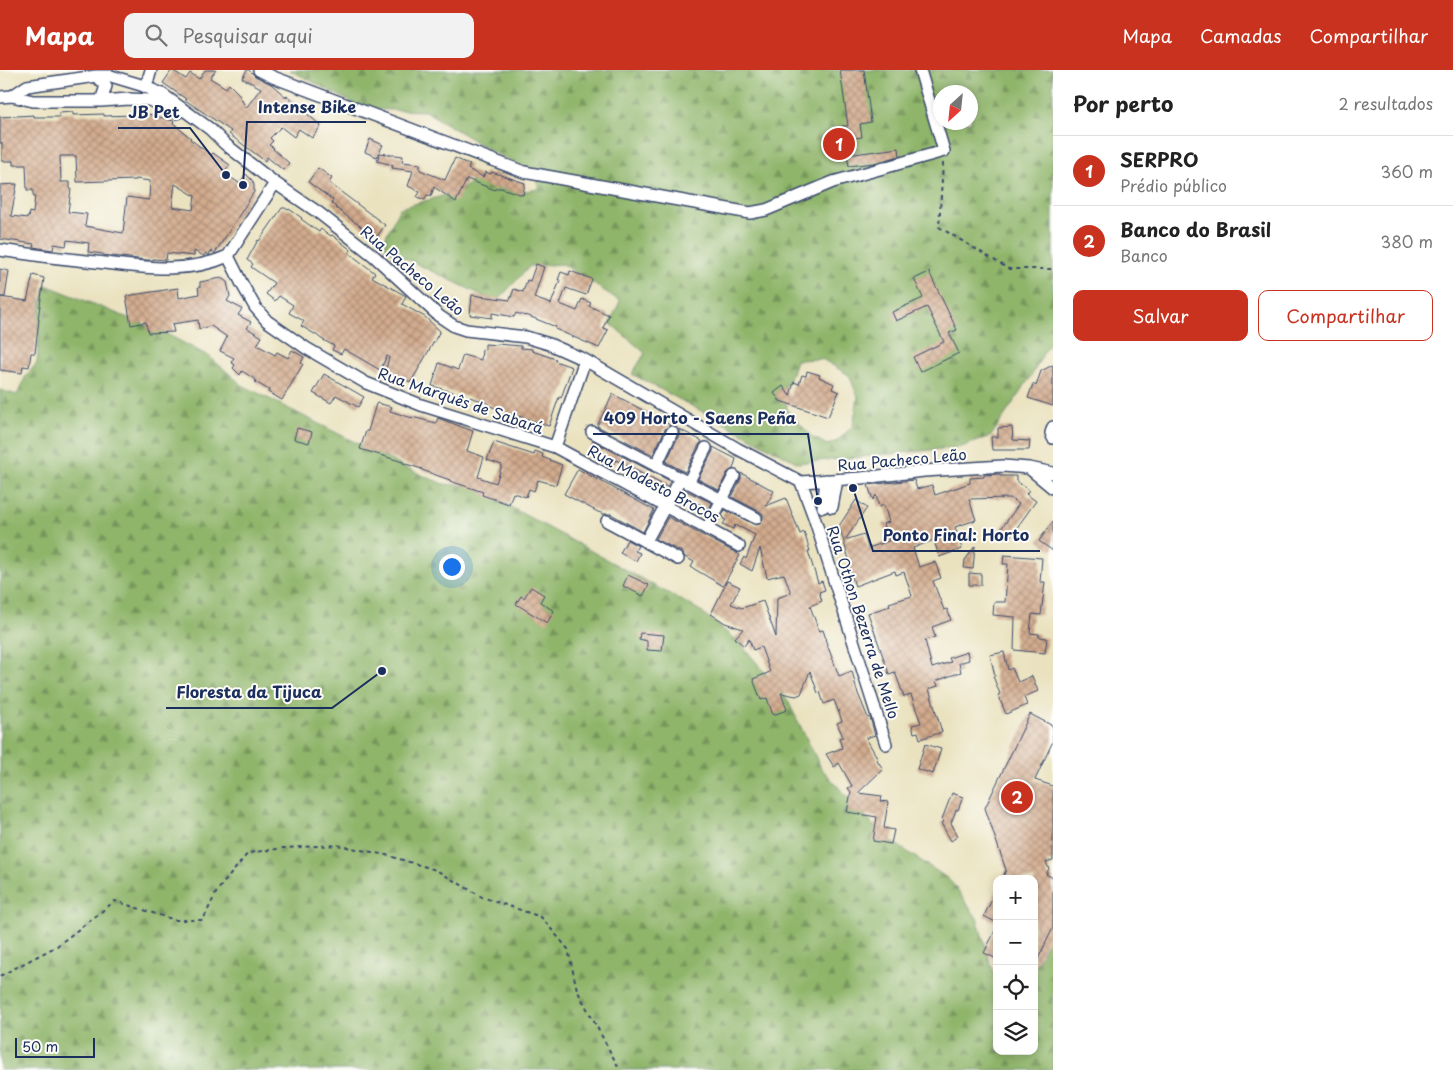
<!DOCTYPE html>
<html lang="pt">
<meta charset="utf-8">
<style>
body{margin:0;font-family:"Playpen Sans",sans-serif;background:#f2f2f2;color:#222}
.controls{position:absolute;right:15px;bottom:15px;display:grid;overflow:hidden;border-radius:10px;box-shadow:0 2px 8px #0003}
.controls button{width:45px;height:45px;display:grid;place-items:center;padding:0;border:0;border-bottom:1px solid #e0e0e0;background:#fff;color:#222;font:25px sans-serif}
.compass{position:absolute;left:933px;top:15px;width:45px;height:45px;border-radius:50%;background:#fff;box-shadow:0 2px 8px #0003;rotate:207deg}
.scale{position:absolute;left:15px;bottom:12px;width:80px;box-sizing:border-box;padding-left:5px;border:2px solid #1b2f5e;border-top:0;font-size:14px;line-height:18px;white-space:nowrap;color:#1b2f5e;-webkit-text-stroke:4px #fdfcf7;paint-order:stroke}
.you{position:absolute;left:451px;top:496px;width:18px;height:18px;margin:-12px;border:4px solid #fff;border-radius:50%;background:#1a73e8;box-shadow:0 0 0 8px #1a73e833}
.badge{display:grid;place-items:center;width:32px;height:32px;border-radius:50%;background:#c8321e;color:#fff;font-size:16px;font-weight:700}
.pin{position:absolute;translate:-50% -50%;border:2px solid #fff;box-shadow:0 1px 5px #0006}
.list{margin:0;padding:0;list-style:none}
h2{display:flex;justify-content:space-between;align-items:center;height:65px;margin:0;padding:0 20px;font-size:21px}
h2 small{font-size:16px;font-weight:400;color:#767676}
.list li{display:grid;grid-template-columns:32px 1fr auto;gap:15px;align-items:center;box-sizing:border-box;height:70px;padding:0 20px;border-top:1px solid #e0e0e0}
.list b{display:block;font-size:19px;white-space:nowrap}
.list p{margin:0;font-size:16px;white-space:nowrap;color:#767676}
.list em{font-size:16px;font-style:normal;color:#767676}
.actions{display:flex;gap:10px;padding:15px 20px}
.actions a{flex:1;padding:11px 0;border:1px solid #c8321e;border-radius:10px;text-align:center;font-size:18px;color:#c8321e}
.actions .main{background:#c8321e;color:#fff}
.icon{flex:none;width:28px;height:28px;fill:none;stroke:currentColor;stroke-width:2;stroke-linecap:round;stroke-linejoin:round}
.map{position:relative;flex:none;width:1053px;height:1000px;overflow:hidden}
header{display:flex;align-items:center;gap:30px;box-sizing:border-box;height:70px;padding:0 25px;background:#c8321e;color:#fff}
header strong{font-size:24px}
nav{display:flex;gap:28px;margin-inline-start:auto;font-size:18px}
.search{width:350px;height:45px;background:#f2f2f2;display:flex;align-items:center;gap:12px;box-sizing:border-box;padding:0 18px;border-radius:10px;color:#767676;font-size:19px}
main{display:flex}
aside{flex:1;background:#fff}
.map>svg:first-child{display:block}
.forest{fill:url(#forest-firs);stroke:#557264;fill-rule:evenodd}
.building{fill:url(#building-cross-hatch);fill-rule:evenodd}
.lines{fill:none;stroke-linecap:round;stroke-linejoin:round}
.minor-casing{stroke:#3a4a6d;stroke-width:14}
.path{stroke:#3a4a6d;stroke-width:2;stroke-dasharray:4 4;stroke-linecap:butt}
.minor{stroke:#fff;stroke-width:11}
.labels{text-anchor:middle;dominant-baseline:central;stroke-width:4;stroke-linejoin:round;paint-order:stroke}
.street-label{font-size:15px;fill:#1b2f5e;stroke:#fdfcf7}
.leader{fill:none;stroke:#1b2f5e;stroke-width:2}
.callout-dot{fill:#1b2f5e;stroke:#fdfcf7;stroke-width:2}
.callout-label{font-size:16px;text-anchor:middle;font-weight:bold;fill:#1b2f5e;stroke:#fdfcf7;stroke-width:4;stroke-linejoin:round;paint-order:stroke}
</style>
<header>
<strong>Mapa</strong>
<div class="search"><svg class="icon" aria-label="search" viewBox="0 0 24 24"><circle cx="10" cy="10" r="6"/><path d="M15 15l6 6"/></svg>Pesquisar aqui</div>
<nav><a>Mapa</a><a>Camadas</a><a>Compartilhar</a></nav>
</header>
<main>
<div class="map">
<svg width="1053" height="1000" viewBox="0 0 1053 1000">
<defs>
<pattern id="forest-firs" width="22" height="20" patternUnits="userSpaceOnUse" patternTransform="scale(1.25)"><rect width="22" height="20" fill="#8fb56a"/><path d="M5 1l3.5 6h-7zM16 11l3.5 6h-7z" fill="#74945a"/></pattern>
<pattern id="building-cross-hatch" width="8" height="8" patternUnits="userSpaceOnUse" patternTransform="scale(1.25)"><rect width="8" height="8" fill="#d3ab8d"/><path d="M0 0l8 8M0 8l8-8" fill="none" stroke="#aa8c76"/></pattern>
</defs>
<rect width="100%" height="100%" fill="#fdfcf7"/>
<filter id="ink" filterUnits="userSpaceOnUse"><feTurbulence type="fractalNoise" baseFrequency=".02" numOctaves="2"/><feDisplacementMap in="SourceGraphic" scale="10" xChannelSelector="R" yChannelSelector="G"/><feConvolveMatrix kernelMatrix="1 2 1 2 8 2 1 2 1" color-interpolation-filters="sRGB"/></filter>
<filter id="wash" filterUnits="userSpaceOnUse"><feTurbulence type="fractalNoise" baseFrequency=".0096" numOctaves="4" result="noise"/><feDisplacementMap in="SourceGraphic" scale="20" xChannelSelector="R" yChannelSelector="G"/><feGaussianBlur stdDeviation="1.12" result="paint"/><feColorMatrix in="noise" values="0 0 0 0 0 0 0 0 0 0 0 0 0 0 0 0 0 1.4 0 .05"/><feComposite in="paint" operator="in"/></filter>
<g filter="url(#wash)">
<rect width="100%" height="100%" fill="#eae2bf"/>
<path class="forest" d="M290,0H1053V270L1045,280L1033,303L991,366L961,377L798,393L632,304L645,283L610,253L620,231L563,194L530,196L496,232L386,179V166L400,138L460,121L474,110C500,119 509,125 538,119L536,104L493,82L425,41L365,39ZM941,22H971V52H941ZM822,289L849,305L858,327L853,356L837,371L827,375L811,366L787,340L785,315L789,312L796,290Z
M46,215L163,262L210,287L242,315L404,397L443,414L472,416L699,540L741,574L787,629L821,698L882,765L950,810L977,848L994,905L997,907V981H1034V898L1053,862V1000H0V320L17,325L26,306L37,293L39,266L38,248Z"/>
<g id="blocks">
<path class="building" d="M172,0L186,9L190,3L199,9L205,0H216L210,8L226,18L229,14L238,23L246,38L261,18L242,8L247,0H249L255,6L271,14L286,27V25L321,56L312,68L299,59L294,67L281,57L270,68L273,71L269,75L274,78L273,79L289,93L283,100L267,87L265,91L229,64L231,61L185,30L186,29L163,13Z
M840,0H864L871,52L860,54L862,67L844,70L842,56H848Z
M133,41L144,43L174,51L173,54L176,55V56L191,68L190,69L211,85L213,83L230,95L224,103L239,113L246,104L252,110L254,115V122L215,183L211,181L209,185L206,183L204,186L194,181V186L167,183L166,190L153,189V190H147L103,185V184L88,182L89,173L67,170L66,176L54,174L53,180L33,177L34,174L0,169V115L17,114L11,146L28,148L29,142L33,143L35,126H33V120H27L26,95H13V91H2V73H0V47L34,45V47H59V43L73,42V45L104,44V46L132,45ZM60,86H76L77,112L136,110V109L150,111L149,130L127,127L123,163L85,156L87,144L68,142L71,119L70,118V112H61ZM175,114L195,126L193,140L172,137Z
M370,69L383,75L377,87L365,82Z
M899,78L900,86L874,93L849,96L847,85Z
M380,83L403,86L402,92L420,94V100L445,110L455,88L470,95L468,99L483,107L485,102L491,104L492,102L525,113L523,125L501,118H496L495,120L467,109L456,132L434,117L431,126L427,125L425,130L417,127L420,122L408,116L413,101L392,98L393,95L377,91Z
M318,98L332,108L329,113L385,155L376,168L336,138V137L331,133L333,130L308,112Z
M282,138H285L288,140L289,139L302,148L301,149L319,162L321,159L331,166L332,165L351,180L349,183L375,203L372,207L406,226L402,234L425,247L440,261L411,312L385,303L389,287L387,286L380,300L344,279L341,284L332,280L334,276L320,268L318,266L301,256L304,251L289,243L293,235L279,226L275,231L266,224L274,213L251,197L253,194L247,190L258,170L259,171Z
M536,194L544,197L534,228L551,234L560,210H558L561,202L569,205L570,201L592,209L586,225L566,218L560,234L577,241L582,229L591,233L589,236L609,245L603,258L608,260L599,278L555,259L556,257L526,245V246L516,243L514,247L492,243V248L470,245L472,225L510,230L514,219L523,222L527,210L530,211Z
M0,199L9,201L5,227H0Z
M929,202L957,260L949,263L959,283L920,302L913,287L944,272L927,237L896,251L892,242L923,228L914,209Z
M33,205L44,208L38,249H39L35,283H31L29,297L23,296L22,303L0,300V227L27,231Z
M221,208L227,212L230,226L227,231L242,239L238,245L251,252L247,258L262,267L257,275L275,285L277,282L288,288L292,280L304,287L301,293L303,294L282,330L268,322L269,320L255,312L256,310L242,301L240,305L233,298L235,295L231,292L234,288L220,281L227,267L211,256L199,259L198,250L172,254L174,262L148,263L146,252L131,255L126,226L178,218L179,228L199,224L198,217H200V212Z
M485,274L497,275V274L521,276V278L532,279V281L556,289L555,291L572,297L561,328L559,327L549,356L519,346L518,351L499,346L501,340L490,336V335L486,332L432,316L439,293L458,300L463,285L481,290L482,279L485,280Z
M1053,295V336L1028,328L1033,314L1036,316L1041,301Z
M807,301L820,305L819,307L834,314L832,319L839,322L828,347L780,331L774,323L783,316L790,326L794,312L799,314L802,305L806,306Z
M324,304L364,327L358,337L336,325L331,333L313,323Z
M613,324L670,355L665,359L653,385L597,356Z
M377,333L392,337L390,341L412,348V347L436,353L438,348L473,361L467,381L484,387L478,407L496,413L502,395L487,390L494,372L534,385L535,381L543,384L542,387L562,395L556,415L538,410L534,421L529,419L526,427L513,423L509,434L482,425L483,422L450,411V410L422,400V399L403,393V392L360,379L366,361H368L376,334Z
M1012,357L1013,370L1030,371L1029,380H992L991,367H998V358Z
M297,358L312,362L309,373L294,369Z
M679,359L702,371L699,375L685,402L666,392L679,365Z
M593,371L670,411L667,417L616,390L613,395L605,390L608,385L591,376Z
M713,377L736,389L733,399L727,403L719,420L698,409L713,381Z
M578,399L654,440L643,462L611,444H604L598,442L564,424Z
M741,403L774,421L766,436L786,428L800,464L804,462L810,481H808L818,513L822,511L825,520L819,522L822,531L810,536L819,561L823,560L826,569H825L839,606L852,601L857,621L868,648L870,647L875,665L866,668L878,689L877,690L883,699L858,723L882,726L881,731L888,732L884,758L894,760L891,774L873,771L877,747L847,742L851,722L848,718L852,716L839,693L834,697L826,684L842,678L839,668L843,667L837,653L842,651L834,630L824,634L820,622L818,623L810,601L801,624L796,626L781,623L787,640L773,645L767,628L761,630L753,609L770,602L761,577L753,580L749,569L744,576L735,568L743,559L725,553L711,544L727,511L740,517L731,534L742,538L763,531L776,567L777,528L791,523L784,504L767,508L760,478L752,501L740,494L744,487L746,489L755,465L740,457V458L735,455L733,459L723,454L726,450L723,449L724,447L722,446L725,440L756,455L760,454L763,448V444L759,441L732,427L741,409Z
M1000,404V406H1016V411L1029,420L1026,424L1036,431L1011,466L1001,459L1019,434L1010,428L969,429L976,450L955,457L962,479L939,487L934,470L913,478L919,497L935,492L941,508L933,511L944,540L947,539L951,550L932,557L935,567L925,570L932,598L951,592L949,588L967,582L969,590L959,593L961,602L936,611L938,616L929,619L942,662L920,669L918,662L914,663L912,655L921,653L911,625L904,627L895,602L889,604L868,543L890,536L889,533L912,526L904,502L896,505L895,501L855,516L848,496H851L839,456L856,430L867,438L845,470L864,464L868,478L889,471L883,454L889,452L884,435L879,437L876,425L873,430L868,415L914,410L917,419L932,415L935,425L970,413V408L984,407V405Z
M683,419L712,433L709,439L680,424Z
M668,447L740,485L723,516L691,497L694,492L685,487L682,482L656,469Z
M1053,451V481L1039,471Z
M627,470L638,476L635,481L640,483L636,491L620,483Z
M975,476L973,499L964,498L965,490Z
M1004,485L1042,488L1040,512H1045L1041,545L1032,544L1030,563L1039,564V567L1047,568L1045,583L1014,580L1015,547L993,545L994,532H1005L1008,494H1003Z
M969,503L981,504V515H969Z
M628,505L649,515L643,526L623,516Z
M531,517L544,525L540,532L554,541L547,553L516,534L521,526L524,528Z
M640,563L664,565L662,581L647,580V571L639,569Z
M1004,582L1008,600L1012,598L1018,612L1032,606L1038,621L1024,627L1027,635L1006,644L998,625L1000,624L993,606H995L990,585Z
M1030,644L1053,656V671L1035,710L1053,716V790L1046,792L1049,799L1046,804L1053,808V858L1034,897V809H1002L1006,800L985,738Z
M925,674L941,679L933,704L917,699Z
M952,723L963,727L958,740H956L951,753L958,766L951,771L941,753L944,752L942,749Z
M997,819V853L984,846Z
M997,857V889L984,883Z"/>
</g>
</g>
<g filter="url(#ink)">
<use href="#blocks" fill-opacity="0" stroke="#3a4a6d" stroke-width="1"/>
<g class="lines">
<g class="minor-casing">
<path id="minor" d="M259,0L273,7L524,102L750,143L766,140L833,112L944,81L920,0
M96,6L106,16L101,31
M146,17L151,0
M12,26L27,16L96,6H111L141,15L162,24L210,59L225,74L275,113L319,143L374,186L439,246L454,256L466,260L526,267L549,274L585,290L738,379L801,412L861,408L924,401L1003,396L1029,398L1053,403
M0,27L12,26L33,31H101L129,29L149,30L170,38L177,43
M0,180C32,185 64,189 96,192C140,197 186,205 228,186
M228,186L242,214L255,237L267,251L306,278L366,313L421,335L555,377L739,476
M228,186L275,113
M1053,357L1051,363L1053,368
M592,362L756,448
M555,377L585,290
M656,396L672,362
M1030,399L1053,418
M801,412L814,447L886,674
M688,413L706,378
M823,437L826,410
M832,437L837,410
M607,451L678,489
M707,459L734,406
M646,471L680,409"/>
</g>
<path class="path" d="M943,93L939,157L1009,199H1053
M0,906L57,876L115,831L175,850H203L217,821L248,783L284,778L337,775L386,785L436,800L482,827L541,847L568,879L577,920L620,1000"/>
<use href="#minor" class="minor"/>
</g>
</g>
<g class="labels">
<g class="street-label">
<text transform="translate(413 200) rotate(40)">Rua Pacheco Leão</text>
<text transform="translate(461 330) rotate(19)">Rua Marquês de Sabará</text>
<text transform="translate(902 389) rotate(-5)">Rua Pacheco Leão</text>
<text transform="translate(654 413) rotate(28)">Rua Modesto Brocos</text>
<text transform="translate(864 552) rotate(72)">Rua Othon Bezerra de Mello</text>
</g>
</g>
<path class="leader" d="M243 115L247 52H366M226 105L190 58H118M818 431L808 364H593M853 418L873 481H1040M382 601L332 638H166"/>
<g class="callout-dot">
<circle cx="243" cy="115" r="5"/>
<circle cx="226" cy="105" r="5"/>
<circle cx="818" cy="431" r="5"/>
<circle cx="853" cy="418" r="5"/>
<circle cx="382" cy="601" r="5"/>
</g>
<g class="callout-label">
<text x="307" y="43">Intense Bike</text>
<text x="154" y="48">JB Pet</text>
<text x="700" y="354">409 Horto - Saens Peña</text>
<text x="956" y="471">Ponto Final: Horto</text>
<text x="249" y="628">Floresta da Tijuca</text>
</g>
</svg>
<div class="controls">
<button>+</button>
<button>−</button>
<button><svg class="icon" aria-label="locate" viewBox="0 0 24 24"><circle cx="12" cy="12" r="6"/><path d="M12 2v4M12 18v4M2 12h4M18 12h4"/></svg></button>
<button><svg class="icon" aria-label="layers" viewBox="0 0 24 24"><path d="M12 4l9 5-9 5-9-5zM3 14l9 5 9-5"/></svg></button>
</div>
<svg class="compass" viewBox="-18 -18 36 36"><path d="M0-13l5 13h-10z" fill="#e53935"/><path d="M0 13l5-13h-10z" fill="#767676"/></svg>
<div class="scale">50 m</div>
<div class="you"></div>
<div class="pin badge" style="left:839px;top:74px">1</div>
<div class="pin badge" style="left:1017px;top:727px">2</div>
</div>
<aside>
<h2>Por perto<small>2 resultados</small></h2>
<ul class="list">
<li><span class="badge">1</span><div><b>SERPRO</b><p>Prédio público</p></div><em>360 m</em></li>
<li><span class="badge">2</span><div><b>Banco do Brasil</b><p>Banco</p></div><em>380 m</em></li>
</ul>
<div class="actions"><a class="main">Salvar</a><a>Compartilhar</a></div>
</aside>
</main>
